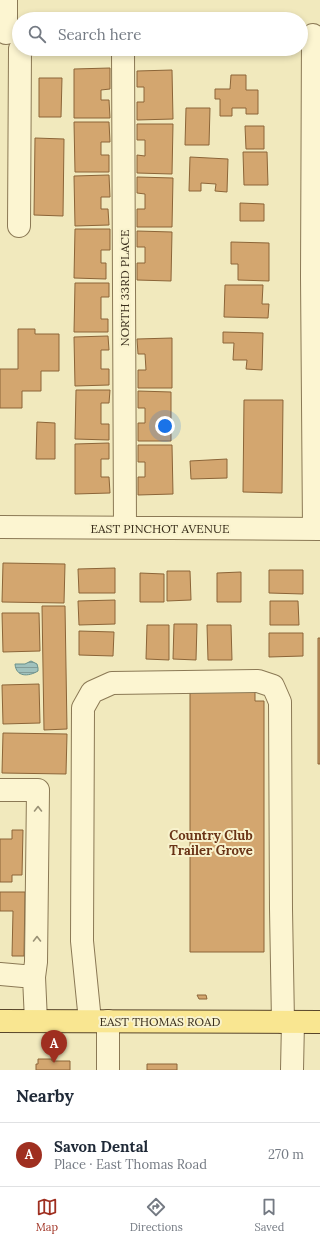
<!DOCTYPE html>
<meta charset="utf-8">
<style>
body{margin:0;font-family:Lora,serif;background:#f6f6f7;color:#1f2937}
.you{position:absolute;left:165px;top:426px;width:14px;height:14px;margin:-10px;border:3px solid #fff;border-radius:50%;background:#1a73e8;box-shadow:0 0 0 6px #1a73e833}
.badge{display:grid;place-items:center;width:26px;height:26px;border-radius:50%;background:#9f2f20;color:#fff;font-size:13px;font-weight:700}
.pin{position:absolute;translate:-50% -33px;filter:drop-shadow(0 1px 2px #0008)}
.pin::after{content:'';position:absolute;top:21px;width:14px;height:12px;background:inherit;clip-path:polygon(0 0,100% 0,50% 100%)}
.list{margin:0;padding:0;list-style:none}
h2{display:flex;justify-content:space-between;align-items:center;height:52px;margin:0;padding:0 16px;font-size:17px}
h2 small{font-size:13px;font-weight:400;color:#747a83}
.list li{display:grid;grid-template-columns:26px 1fr auto;gap:12px;align-items:center;box-sizing:border-box;height:64px;padding:0 16px;border-top:1px solid #e0e1e3}
.list b{display:block;font-size:15px;white-space:nowrap}
.list p{margin:0;font-size:13px;white-space:nowrap;color:#747a83}
.list em{font-size:13px;font-style:normal;color:#747a83}
.icon{flex:none;width:22px;height:22px;fill:none;stroke:currentColor;stroke-width:2;stroke-linecap:round;stroke-linejoin:round}
.map{position:relative;flex:none;width:320px;height:1070px;overflow:hidden}
.search{position:absolute;background:#fff;box-shadow:0 2px 6px #0003;left:12px;right:12px;top:12px;height:44px;display:flex;align-items:center;gap:10px;box-sizing:border-box;padding:0 14px;border-radius:22px;color:#747a83;font-size:15px}
.sheet{height:116px;background:#fff}
nav{display:flex;justify-content:space-around;align-items:center;box-sizing:border-box;height:56px;border-top:1px solid #e0e1e3;background:#fff;font-size:11px;color:#747a83}
nav a{display:grid;justify-items:center;gap:2px}
nav .on{color:#9f2f20}
.map>svg:first-child{display:block}
.water{fill:url(#water-rules);stroke:#68918c}
.building{fill:#d3a66f;stroke:#8c6538}
.lines{fill:none;stroke-linecap:round;stroke-linejoin:round}
.minor-casing{stroke:#8b7955;stroke-width:24}
.major-casing{stroke:#58452a;stroke-width:24}
.minor{stroke:#fcf5d1;stroke-width:22}
.major{stroke:#f9e691;stroke-width:22}
.oneway{stroke:#9a9176}
.labels{text-anchor:middle;dominant-baseline:central;stroke-width:4;stroke-linejoin:round;paint-order:stroke}
.street-label{font-size:12px;fill:#392d1b;stroke:#f8f2cd}
.neighbourhood-label{font-size:13px;font-weight:bold;fill:#693316;stroke:#f8f2cd}
</style>
<div class="map">
<svg width="320" height="1070" viewBox="0 0 320 1070">
<defs>
<pattern id="water-rules" width="6" height="5" patternUnits="userSpaceOnUse"><rect width="6" height="5" fill="#a1c2bd"/><path d="M0 2.5h6" fill="none" stroke="#849e99"/></pattern>
</defs>
<rect width="100%" height="100%" fill="#f1e9bd"/>
<path class="water" d="M31,661L37,664L38,668V671C28,677 16,677 15,664H25Z"/>
<path class="building" d="M110,68V89L101,90V100H109L110,118H74V69Z
M172,70L173,119L137,120V102H144V87H137V71Z
M231,75H246V90H258V114H246V108H232V116H220V99H215V89H230Z
M39,78H62L61,117H39Z
M186,108H210L209,145H185Z
M74,122H109L110,142H101V155H109V172H75Z
M137,124H173L172,174L137,173V155L145,156V140H137Z
M245,126H264V149H246Z
M35,138L64,139L63,216L34,215Z
M243,152H267L268,185H244Z
M190,157L228,159L227,192L215,191L216,184L201,183V191H189Z
M109,175L110,197H101V209H108L109,225L75,226L74,176Z
M137,177L173,178L172,227H137V209H145V194L137,193Z
M240,203L264,204V221H240Z
M75,229H110V250H101V263H106V279L74,278Z
M137,231L172,232L171,281L137,280V263H145V247H137Z
M231,242L269,243V281L238,280V264H231Z
M75,283H109V297H101V319H108V332H74Z
M225,285H263L262,304H269L268,318L224,317Z
M18,329H35V334H59V371H41V391H22V408H0V369H18Z
M223,332L263,333L262,370L246,369L247,360H233L234,343H223Z
M108,336L109,350H101V369H109V385L75,386L74,337Z
M172,338V388H138V370H146L145,354H138L137,339Z
M76,390H110L109,403H101V424H109V440L75,439Z
M138,391L171,392V441H138V423H145V408H138Z
M244,400H283L282,493L243,492Z
M37,422L55,423V459H36Z
M109,443V459H101V477H109L110,493L75,494V444Z
M138,445H172L173,494L138,495V477H145V462H138Z
M227,459V478L191,479L190,461Z
M3,563L65,564L64,603L2,602Z
M115,568V593H79L78,569Z
M269,570H303V594L269,593Z
M167,571H190L191,600L167,601Z
M241,572V602H217V573Z
M140,573L164,574V602H140Z
M115,600V624L79,625L78,601Z
M270,601H298L299,625H270Z
M42,606H65L67,729L44,730Z
M2,613H39L40,651L3,652Z
M174,624H197L196,660L173,659Z
M147,625H169V660L146,659Z
M207,625H231L232,660H208Z
M79,631L114,632L113,656L79,655Z
M269,633H303V656L269,657Z
M318,638H320V764H318Z
M39,684L40,723L3,724L2,685Z
M190,692H255V701H264V952H190Z
M3,733L67,734L66,774L2,773Z
M12,830H23L22,875H12V882H0V839H12Z
M0,892H25L24,956H12L13,911H0Z
M197,995H206L207,999H199Z
M38,1059H52V1061H70V1070H36V1064H38Z
M147,1064H177V1070H147Z"/>
<g class="lines">
<g class="minor-casing">
<path id="minor" d="M6,33V0
M313,35L312,277L314,528
M123,49L125,527
M19,226L20,49
M0,527L320,529
M0,790H38L36,962L34,977L36,1021
M0,974L34,977
M90,1021L82,941L83,708L92,692L112,683L258,681L273,686L280,702L281,909L283,1022
M108,1070V1021
M292,1070L293,1022"/>
</g>
<g class="major-casing">
<path id="major" d="M0,1021L320,1022"/>
</g>
<use href="#minor" class="minor"/>
<use href="#major" class="major"/>
</g>
<defs><path id="oneway-chevron" d="M-2-3.5L2.5 0L-2 3.5" fill="none" stroke-width="1.6" stroke-linecap="round" stroke-linejoin="round"/></defs>
<g class="oneway">
<use href="#oneway-chevron" transform="translate(38 809) rotate(-90)"/>
<use href="#oneway-chevron" transform="translate(37 939) rotate(-90)"/>
</g>
<g class="labels">
<g class="street-label">
<text transform="translate(124 288) rotate(-90)">NORTH 33RD PLACE</text>
<text x="160" y="528">EAST PINCHOT AVENUE</text>
<text x="160" y="1021">EAST THOMAS ROAD</text>
</g>
<g class="neighbourhood-label">
<text x="211" y="835">Country Club<tspan x="211" dy="15">Trailer Grove</tspan></text>
</g>
</g>
</svg>
<div class="you"></div>
<div class="pin badge" style="left:54px;top:1063px">A</div>
<div class="search"><svg class="icon" aria-label="search" viewBox="0 0 24 24"><circle cx="10" cy="10" r="6"/><path d="M15 15l6 6"/></svg>Search here</div>
</div>
<section class="sheet">
<h2>Nearby<small></small></h2>
<ul class="list">
<li><span class="badge">A</span><div><b>Savon Dental</b><p>Place · East Thomas Road</p></div><em>270 m</em></li>
</ul>
</section>
<nav>
<a class="on"><svg class="icon" aria-label="map" viewBox="0 0 24 24"><path d="M3 6l6-2 6 2 6-2v14l-6 2-6-2-6 2zM9 4v14M15 6v14"/></svg>Map</a>
<a><svg class="icon" aria-label="directions" viewBox="0 0 24 24"><path d="M12 3l9 9-9 9-9-9zM9 14v-3h6M13 9l2 2-2 2"/></svg>Directions</a>
<a><svg class="icon" aria-label="saved" viewBox="0 0 24 24"><path d="M7 4h10v16l-5-4-5 4z"/></svg>Saved</a>
</nav>
